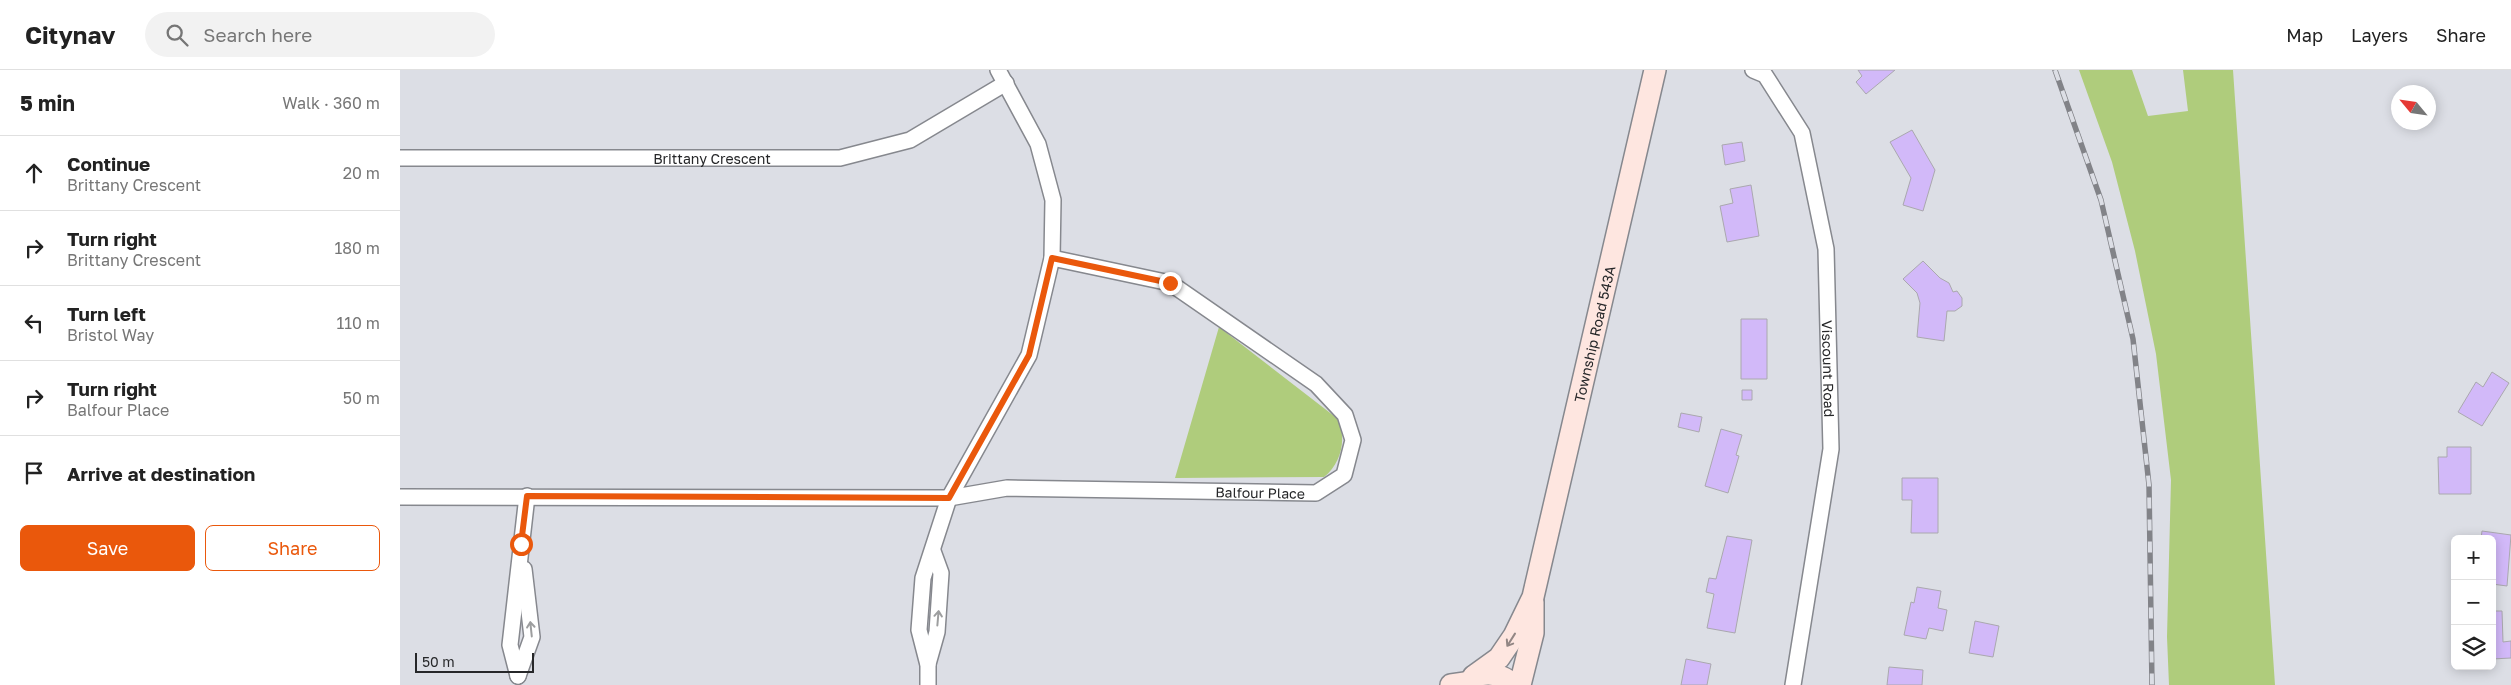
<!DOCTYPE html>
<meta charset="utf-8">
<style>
body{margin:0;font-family:"Golos Text",sans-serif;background:#f2f2f2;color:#222}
.controls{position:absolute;right:15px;bottom:15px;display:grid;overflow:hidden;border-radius:8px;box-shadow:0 2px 12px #0003}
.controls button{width:45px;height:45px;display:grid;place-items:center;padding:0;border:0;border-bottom:1px solid #e0e0e0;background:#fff;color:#222;font:25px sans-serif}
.compass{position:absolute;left:1991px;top:15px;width:45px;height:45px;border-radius:50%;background:#fff;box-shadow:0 2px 12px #0003;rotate:299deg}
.scale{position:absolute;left:15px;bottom:12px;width:119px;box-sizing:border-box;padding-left:5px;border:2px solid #262729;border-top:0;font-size:14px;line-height:18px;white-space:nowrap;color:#262729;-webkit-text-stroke:4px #dcdee5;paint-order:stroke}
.stop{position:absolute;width:15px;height:15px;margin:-11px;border:4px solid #ea580c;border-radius:50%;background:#fff}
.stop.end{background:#ea580c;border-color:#fff;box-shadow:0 1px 5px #0008}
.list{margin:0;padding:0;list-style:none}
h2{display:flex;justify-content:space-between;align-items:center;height:65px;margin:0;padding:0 20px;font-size:21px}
h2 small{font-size:16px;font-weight:400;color:#767676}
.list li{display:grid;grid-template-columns:32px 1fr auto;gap:15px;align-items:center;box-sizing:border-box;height:75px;padding:0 20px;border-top:1px solid #e0e0e0}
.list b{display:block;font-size:19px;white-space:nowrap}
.list p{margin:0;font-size:16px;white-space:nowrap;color:#767676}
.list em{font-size:16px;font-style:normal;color:#767676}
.actions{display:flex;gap:10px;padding:15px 20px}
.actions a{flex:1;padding:11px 0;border:1px solid #ea580c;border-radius:8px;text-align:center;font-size:18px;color:#ea580c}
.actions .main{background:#ea580c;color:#fff}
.icon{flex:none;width:28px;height:28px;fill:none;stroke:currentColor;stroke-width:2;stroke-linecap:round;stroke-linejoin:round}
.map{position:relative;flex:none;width:2111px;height:615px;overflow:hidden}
header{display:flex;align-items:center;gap:30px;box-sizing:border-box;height:70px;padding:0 25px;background:#fff;border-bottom:1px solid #e0e0e0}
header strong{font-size:24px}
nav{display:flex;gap:28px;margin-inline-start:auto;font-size:18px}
.search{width:350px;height:45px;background:#f2f2f2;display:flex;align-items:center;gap:12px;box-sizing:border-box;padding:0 18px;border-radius:28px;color:#767676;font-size:19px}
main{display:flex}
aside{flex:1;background:#fff}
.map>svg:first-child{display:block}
.green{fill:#afcc7c}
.building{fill:#d2b9f9;stroke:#aaa8ae}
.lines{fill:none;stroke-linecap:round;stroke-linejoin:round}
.street-casing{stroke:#86888e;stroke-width:18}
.secondary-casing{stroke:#86888e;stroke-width:24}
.street{stroke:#fff;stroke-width:15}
.secondary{stroke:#fee6e0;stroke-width:21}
.rail-casing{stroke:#828388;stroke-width:5.5}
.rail{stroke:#dcdee5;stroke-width:4;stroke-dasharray:11;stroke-linecap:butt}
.oneway{stroke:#9d9e9f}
.oneway2{stroke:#928684}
.route{stroke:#ea580c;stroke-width:6}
.labels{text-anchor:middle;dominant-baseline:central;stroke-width:4;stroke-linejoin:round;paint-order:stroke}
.street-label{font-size:14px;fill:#262729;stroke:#dcdee5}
</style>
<header>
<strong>Citynav</strong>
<div class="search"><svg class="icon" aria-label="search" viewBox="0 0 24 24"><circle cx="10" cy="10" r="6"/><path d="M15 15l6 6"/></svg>Search here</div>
<nav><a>Map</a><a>Layers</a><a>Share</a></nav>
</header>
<main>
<aside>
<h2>5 min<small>Walk · 360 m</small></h2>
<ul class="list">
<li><svg class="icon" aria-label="ahead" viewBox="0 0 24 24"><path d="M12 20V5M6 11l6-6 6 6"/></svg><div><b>Continue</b><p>Brittany Crescent</p></div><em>20 m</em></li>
<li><svg class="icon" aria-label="right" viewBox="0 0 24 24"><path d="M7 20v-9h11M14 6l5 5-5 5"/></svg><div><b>Turn right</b><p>Brittany Crescent</p></div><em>180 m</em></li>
<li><svg class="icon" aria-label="left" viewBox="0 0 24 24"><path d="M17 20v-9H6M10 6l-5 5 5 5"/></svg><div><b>Turn left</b><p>Bristol Way</p></div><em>110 m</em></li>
<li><svg class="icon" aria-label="right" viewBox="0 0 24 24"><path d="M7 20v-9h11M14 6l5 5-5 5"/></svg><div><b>Turn right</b><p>Balfour Place</p></div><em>50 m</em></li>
<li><svg class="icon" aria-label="arrive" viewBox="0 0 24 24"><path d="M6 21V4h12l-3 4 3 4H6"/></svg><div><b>Arrive at destination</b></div></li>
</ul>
<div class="actions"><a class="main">Save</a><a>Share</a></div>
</aside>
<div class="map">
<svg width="2111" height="615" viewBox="0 0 2111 615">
<rect width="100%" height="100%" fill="#dcdee5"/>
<path class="green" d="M1679,0H1732L1748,46L1788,41L1783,0H1833L1875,615H1769L1767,567L1771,410L1756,284L1735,181L1712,92Z
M819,257L938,349C947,369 941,394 924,407L775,408Z"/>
<path class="building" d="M1458,0H1495L1466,24L1456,12L1462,6Z
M1512,60L1535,100L1523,141L1503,135L1511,108L1490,72Z
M1342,72L1345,91L1325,95L1322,75Z
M1351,115L1359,166L1327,172L1320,136L1333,133L1330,119Z
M1523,191L1540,208L1549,213L1553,222L1557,221L1562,228V236L1555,241H1547L1544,271L1517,267L1520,233L1517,223L1503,209Z
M1341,249H1367V309H1341Z
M2092,302L2109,313L2082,356L2058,342L2076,312L2083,317Z
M1342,320H1352V330H1342Z
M1281,343L1302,347L1299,362L1278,357Z
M1321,359L1342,365L1336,385L1339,386L1328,423L1305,416Z
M2047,377H2071V424H2039L2038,387H2047Z
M1502,408H1538V463H1511L1512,430H1502Z
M2082,461L2111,465L2107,516L2092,514V469H2081Z
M1327,466L1352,470L1335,563L1307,558L1314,524L1306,522L1309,508L1316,509Z
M1517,517L1541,521L1538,538L1547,540L1543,561L1529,558L1526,569L1504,565L1511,532L1514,533Z
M2092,541H2102L2103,572L2111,571V588L2092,589Z
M1575,551L1599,556L1593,587L1569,583Z
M1286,589L1311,594L1307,615H1281Z
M1489,597L1523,600L1522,615H1487Z"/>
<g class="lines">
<g class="street-casing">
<g id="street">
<path id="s1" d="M1353,0L1365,5L1402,63L1426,179L1431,379L1393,615"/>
<path id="s2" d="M0,88H440L510,70L606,13"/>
<path id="s3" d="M0,427L549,428L607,418L916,423L944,405L953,370L945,345L916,314L770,213L652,188"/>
<path d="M528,594L537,562L541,503L533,481"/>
<path d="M118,606L110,575L127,426"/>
<path d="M118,606L132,567L124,499"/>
<path d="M528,615V595L519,560L523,508L549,428L629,285L652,188L653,130L638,74L598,0"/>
</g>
</g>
<g class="secondary-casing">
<g id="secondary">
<path id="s4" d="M1074,606L1099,588L1114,566L1133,527L1255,0"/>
<path d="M1073,607C1089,601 1101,604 1114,615"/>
<path d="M1051,615L1065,613"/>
<path d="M1120,615L1133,563V532"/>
</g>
</g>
<use href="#street" class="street"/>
<use href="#secondary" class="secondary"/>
<g class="rail-casing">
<path id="rail" d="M1655,0L1701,130L1733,269L1749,415L1752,615"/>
</g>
<use href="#rail" class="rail"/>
</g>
<defs><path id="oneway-shaft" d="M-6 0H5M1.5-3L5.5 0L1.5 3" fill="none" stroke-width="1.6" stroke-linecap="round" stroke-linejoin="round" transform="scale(1.25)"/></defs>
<g class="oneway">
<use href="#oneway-shaft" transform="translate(538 548) rotate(-85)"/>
<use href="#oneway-shaft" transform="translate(131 559) rotate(-96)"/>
</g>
<use class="oneway2" href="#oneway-shaft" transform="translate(1111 570) rotate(122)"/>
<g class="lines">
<path class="route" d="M121,474L127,426L549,428L629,285L652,188L770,213"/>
</g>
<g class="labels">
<g class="street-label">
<text stroke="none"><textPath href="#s2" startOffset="312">Brittany Crescent</textPath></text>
<text stroke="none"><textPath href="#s4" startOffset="371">Township Road 543A</textPath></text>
<text stroke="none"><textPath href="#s1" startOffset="320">Viscount Road</textPath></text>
<text stroke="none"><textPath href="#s3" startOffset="861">Balfour Place</textPath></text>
</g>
</g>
</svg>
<div class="controls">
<button>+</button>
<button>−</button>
<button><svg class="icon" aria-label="layers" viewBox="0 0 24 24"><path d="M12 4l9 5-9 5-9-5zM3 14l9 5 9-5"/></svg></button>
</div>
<svg class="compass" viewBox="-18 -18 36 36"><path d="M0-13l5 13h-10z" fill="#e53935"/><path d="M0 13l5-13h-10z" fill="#767676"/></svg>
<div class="scale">50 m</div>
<div class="stop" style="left:121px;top:474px"></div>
<div class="stop end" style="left:770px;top:213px"></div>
</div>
</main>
